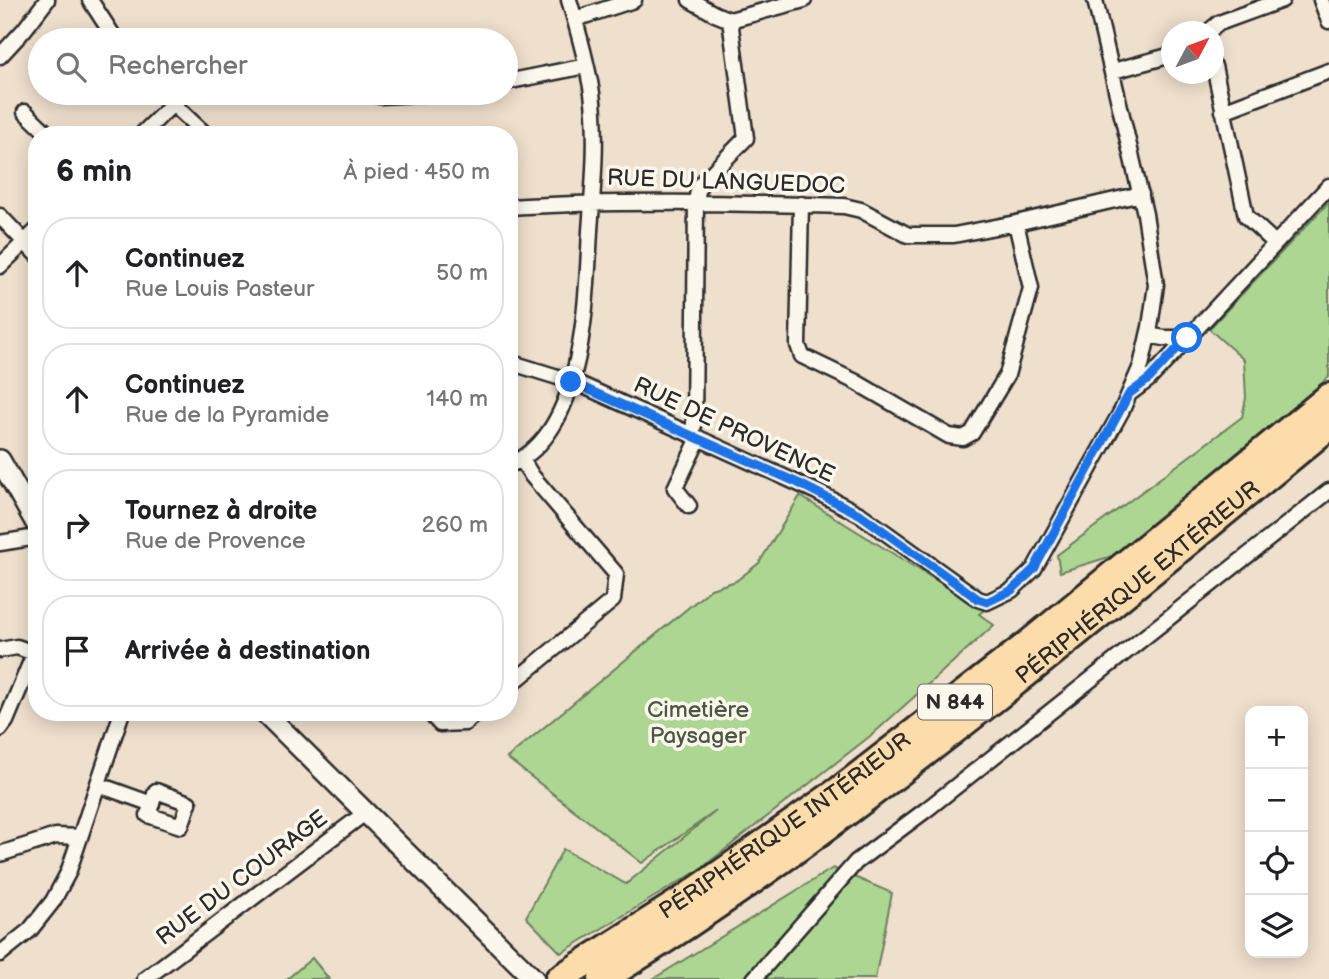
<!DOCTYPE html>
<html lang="fr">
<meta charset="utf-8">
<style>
body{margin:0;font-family:"Balsamiq Sans",sans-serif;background:#f2f2f2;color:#202124}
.controls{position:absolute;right:21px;bottom:21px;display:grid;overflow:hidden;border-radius:14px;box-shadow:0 4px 18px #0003}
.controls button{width:63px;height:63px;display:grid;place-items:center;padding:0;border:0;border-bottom:2px solid #e0e0e0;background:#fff;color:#202124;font:35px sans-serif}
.compass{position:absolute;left:1161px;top:21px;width:63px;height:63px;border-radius:50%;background:#fff;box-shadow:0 4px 18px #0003;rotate:49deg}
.stop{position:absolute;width:21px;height:21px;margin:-16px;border:5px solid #1a73e8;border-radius:50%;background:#fff}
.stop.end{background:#1a73e8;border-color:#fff;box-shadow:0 2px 7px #0008}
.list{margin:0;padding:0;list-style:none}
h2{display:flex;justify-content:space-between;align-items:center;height:91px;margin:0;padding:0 28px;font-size:30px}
h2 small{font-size:23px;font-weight:400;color:#757577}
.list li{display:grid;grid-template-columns:46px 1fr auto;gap:21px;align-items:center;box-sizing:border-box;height:112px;margin:0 14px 14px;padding:0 14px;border:2px solid #e0e0e0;border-radius:28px}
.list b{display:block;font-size:26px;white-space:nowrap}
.list p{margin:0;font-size:23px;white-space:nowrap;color:#757577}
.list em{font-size:23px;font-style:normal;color:#757577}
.icon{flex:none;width:38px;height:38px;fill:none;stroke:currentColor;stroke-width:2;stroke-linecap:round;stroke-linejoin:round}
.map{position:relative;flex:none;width:1329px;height:979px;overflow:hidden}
.search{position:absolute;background:#fff;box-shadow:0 4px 18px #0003;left:28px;top:28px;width:490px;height:77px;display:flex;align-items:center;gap:18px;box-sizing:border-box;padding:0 24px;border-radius:38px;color:#757577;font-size:26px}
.panel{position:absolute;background:#fff;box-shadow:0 4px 18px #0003;left:28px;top:126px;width:490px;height:595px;border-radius:28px}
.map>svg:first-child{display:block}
.green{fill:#add693;stroke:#6c805f;stroke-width:2}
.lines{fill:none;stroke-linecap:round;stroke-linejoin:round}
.street-casing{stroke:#2b2b2b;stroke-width:19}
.secondary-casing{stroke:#2b2b2b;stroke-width:24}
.highway-casing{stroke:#2b2b2b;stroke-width:32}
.street{stroke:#fbf7ec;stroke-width:14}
.secondary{stroke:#fbf7ec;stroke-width:19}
.highway{stroke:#fddcac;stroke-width:26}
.route{stroke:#1a73e8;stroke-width:9}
.labels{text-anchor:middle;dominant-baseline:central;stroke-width:7;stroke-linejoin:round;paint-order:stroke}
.shield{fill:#fbf7ec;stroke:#696865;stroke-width:2}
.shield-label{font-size:21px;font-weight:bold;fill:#2b2b2b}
.street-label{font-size:23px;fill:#2b2b2b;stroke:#fbf7ec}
.park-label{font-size:23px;fill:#4c5645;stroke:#fbf7ec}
</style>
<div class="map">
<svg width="1329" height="979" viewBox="0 0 1329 979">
<rect width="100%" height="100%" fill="#efdfcd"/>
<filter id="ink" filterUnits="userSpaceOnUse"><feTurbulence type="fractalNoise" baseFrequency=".0143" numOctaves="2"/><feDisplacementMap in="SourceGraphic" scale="14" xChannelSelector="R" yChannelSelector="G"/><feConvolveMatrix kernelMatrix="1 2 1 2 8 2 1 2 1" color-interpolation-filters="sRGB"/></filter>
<g filter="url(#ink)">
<path class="green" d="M1329,202V377L1122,553L1060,572L1057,555L1242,417L1246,398L1244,360L1209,329Z
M800,496L984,610L979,614L994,625L874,733L699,870L561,953L526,917L563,849L626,884L716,811L642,863L507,758L711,589L736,581L759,563Z
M833,868L892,893L875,979H653Z
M312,958L329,979H287Z"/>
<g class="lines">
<g class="street-casing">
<path id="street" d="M90,0L114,37
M690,0L715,14L730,20L804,0
M1321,0L1329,21
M575,19L634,0
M1208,32L1219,23L1282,0
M0,56L24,30L47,0
M1214,66L1246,216L1275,243
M1113,71L1172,55
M506,82L586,66
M367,93L380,96L438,93
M173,104L206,135
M1223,111L1329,71
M25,112L49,135
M141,135L184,93
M801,204L798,345L802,356L854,381L949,436L963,438L972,433L1007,375L1031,288L1016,223
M509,207C621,200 732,203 844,206L861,210L908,235H954L1016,223L1141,194
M0,216L37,255
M0,266L37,230
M1148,335L1164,338H1187
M509,362L577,383L817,492L861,515L978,599L987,602L1012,590L1034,569L1122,410L1141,366L1150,327L1156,285L1145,214L1095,0
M1130,393L1149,379L1171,356L1329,186
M691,434L694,425L696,201L699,186L746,138L730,20
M509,465C585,435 586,300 590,231C593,186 598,138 592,93C587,62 578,30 569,0
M689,506L675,488L699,438
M0,543L37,537
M0,650L17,647L34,653
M509,686L613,600L616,574L532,476L522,460
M429,712L440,724L465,723L477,712
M0,729L6,721L37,647
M99,785L152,804
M156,791L189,803L181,826L148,815Z
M0,854L56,836L80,837
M0,954L30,930L53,901L68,873L122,712
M145,979L365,813
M754,979L856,862L926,810L1329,491"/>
</g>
<g class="secondary-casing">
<path id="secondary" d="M0,460L37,525
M264,712L534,979"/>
</g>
<g class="highway-casing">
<g id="highway">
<path id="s1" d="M559,979L686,898L840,790L1027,645L1329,397"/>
<path id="s2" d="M602,979C737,897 864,801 989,703C1104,612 1216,519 1329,426"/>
</g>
</g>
<use href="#street" class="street"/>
<use href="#secondary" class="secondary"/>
<use href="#highway" class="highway"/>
</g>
</g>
<g class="lines" filter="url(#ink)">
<path class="route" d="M571,382L798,483L861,515L978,599L987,602L1012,590L1034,569L1129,394L1149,379L1187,338"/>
</g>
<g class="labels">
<rect class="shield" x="918" y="684.5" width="74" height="35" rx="5"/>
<g class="shield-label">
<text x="955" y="702">N 844</text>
</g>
<g class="street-label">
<text transform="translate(726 182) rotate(2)">RUE DU LANGUEDOC</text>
<text transform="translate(734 430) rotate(25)">RUE DE PROVENCE</text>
<text stroke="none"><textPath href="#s2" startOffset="667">PÉRIPHÉRIQUE EXTÉRIEUR</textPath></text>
<text stroke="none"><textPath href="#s1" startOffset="273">PÉRIPHÉRIQUE INTÉRIEUR</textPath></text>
<text transform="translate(242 878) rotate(-37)">RUE DU COURAGE</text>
</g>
<g class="park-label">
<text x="698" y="710">Cimetière<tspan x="698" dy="26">Paysager</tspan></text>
</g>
</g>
</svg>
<div class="controls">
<button>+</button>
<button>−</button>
<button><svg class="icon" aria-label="locate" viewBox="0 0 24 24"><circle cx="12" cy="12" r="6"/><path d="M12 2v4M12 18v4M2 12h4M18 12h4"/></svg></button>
<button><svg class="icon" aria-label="layers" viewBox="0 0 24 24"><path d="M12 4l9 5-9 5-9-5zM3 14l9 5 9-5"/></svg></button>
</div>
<svg class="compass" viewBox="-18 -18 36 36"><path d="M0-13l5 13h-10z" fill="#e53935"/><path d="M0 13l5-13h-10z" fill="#757577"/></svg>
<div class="stop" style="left:1187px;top:338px"></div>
<div class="stop end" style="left:571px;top:382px"></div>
<div class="search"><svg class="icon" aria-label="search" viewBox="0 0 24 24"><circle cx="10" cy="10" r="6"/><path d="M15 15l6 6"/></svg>Rechercher</div>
<section class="panel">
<h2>6 min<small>À pied · 450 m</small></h2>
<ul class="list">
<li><svg class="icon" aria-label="ahead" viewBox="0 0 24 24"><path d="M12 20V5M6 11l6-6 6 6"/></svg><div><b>Continuez</b><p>Rue Louis Pasteur</p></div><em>50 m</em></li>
<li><svg class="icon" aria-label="ahead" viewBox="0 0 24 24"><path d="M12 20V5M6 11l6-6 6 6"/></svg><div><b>Continuez</b><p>Rue de la Pyramide</p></div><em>140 m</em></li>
<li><svg class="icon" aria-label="right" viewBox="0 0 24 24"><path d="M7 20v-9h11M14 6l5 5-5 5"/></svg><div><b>Tournez à droite</b><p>Rue de Provence</p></div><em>260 m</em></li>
<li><svg class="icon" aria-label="arrive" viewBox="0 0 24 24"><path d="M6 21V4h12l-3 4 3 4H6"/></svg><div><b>Arrivée à destination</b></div></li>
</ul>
</section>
</div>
